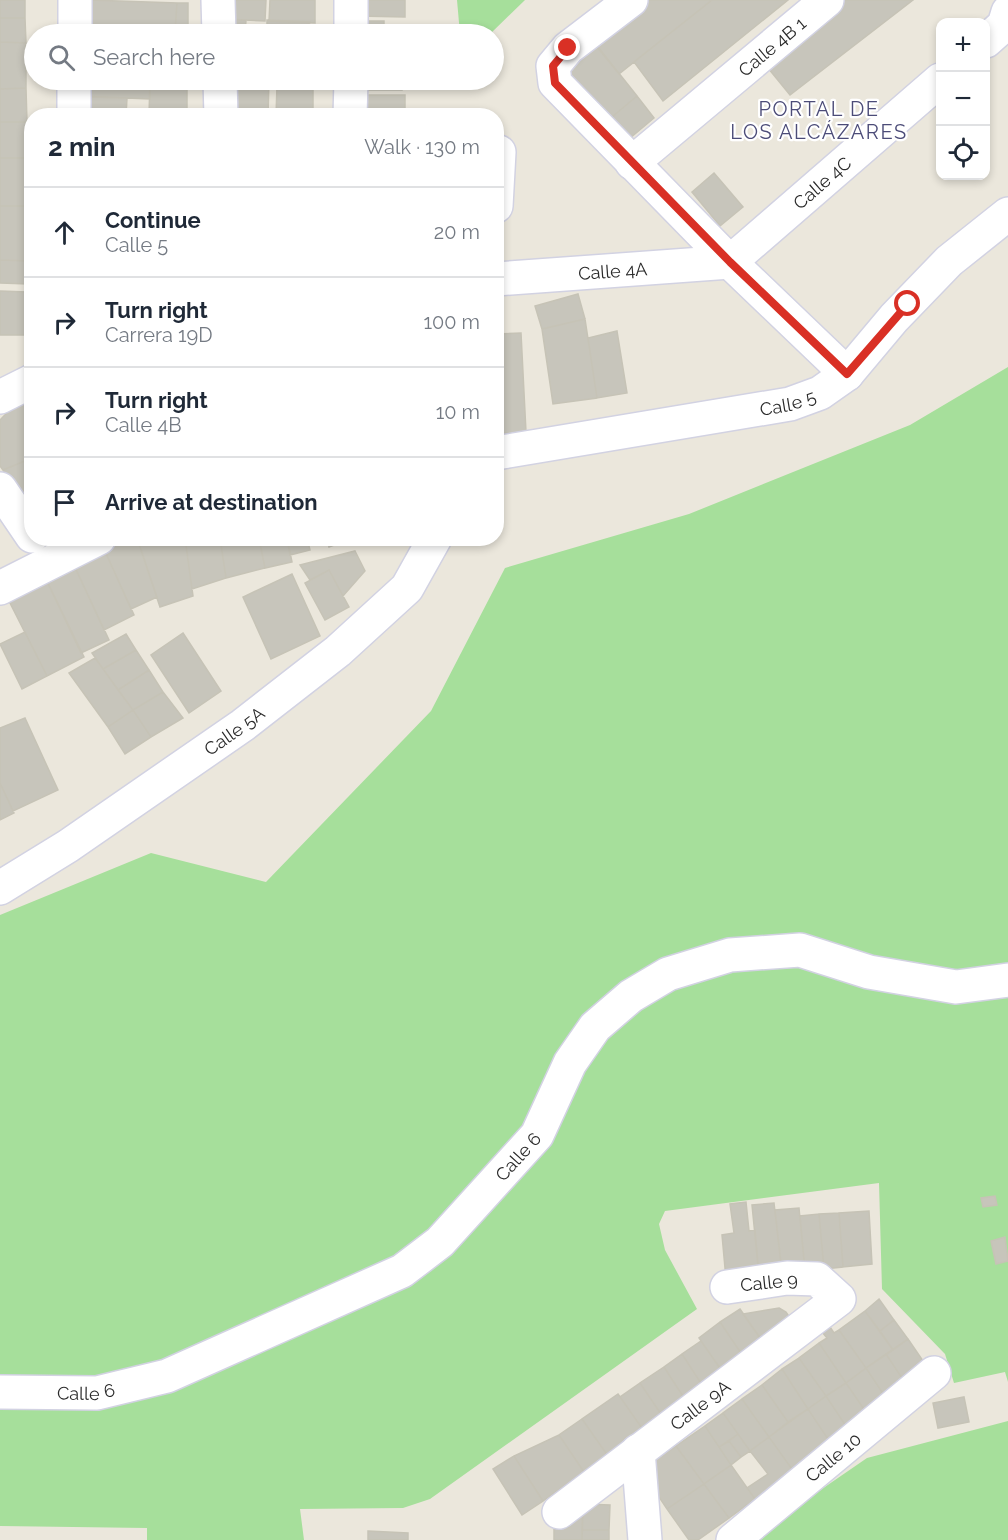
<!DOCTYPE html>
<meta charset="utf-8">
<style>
body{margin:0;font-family:Raleway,sans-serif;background:#f6f6f7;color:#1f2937}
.controls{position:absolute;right:18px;top:18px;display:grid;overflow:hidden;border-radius:12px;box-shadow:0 3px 9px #0003}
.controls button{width:54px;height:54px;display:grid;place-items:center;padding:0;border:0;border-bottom:2px solid #e0e1e3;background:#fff;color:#1f2937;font:30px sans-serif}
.stop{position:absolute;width:18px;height:18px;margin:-14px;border:4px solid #d93025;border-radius:50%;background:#fff}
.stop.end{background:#d93025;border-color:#fff;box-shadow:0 2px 6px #0008}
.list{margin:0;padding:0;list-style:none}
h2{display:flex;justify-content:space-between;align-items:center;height:78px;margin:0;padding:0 24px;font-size:26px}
h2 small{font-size:20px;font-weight:400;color:#747a83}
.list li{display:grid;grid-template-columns:39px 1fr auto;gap:18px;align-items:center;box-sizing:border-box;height:90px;padding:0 24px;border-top:2px solid #e0e1e3}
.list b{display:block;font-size:22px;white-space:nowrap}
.list p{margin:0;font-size:20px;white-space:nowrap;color:#747a83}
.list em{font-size:20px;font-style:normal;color:#747a83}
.icon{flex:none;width:33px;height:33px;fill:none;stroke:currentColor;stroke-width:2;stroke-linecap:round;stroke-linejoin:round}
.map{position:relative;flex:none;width:1008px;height:1540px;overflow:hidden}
.search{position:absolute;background:#fff;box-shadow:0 3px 9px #0003;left:24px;top:24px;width:480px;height:66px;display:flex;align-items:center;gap:15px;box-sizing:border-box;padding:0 21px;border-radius:33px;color:#747a83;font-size:22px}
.panel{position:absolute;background:#fff;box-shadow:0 3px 9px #0003;left:24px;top:108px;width:480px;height:438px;border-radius:24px}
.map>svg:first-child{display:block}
.green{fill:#a6df9b}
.building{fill:#c7c5bb;stroke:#c6c3b6;stroke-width:1.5}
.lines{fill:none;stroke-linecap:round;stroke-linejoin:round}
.street-casing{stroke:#d2d2e2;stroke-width:36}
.secondary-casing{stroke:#d2d2e2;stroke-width:36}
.street{stroke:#fff;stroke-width:33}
.secondary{stroke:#fff;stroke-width:33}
.route{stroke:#d93025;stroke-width:8}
.labels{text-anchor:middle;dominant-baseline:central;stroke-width:4.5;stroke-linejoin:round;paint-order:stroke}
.street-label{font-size:18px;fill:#2a2a2a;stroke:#fff}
.neighbourhood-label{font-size:20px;letter-spacing:1.5px;fill:#4c4c78;stroke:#fff}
</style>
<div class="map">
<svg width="1008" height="1540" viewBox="0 0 1008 1540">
<rect width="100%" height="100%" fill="#ebe7dc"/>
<path class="green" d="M457,0H525L490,34H460Z
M1008,367V1382L1005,1372L954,1383L945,1354L882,1289L879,1183L665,1211L659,1224L665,1250L697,1309L430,1499L403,1508L300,1509L304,1540H147V1528L0,1526V915L151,853L266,882L431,711L505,568L689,514L910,425Z
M1008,1421V1540H760L787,1513L867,1458Z"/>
<path class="building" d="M0,0H25V18H0Z
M90,0L177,3L175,31L80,26Z
M221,0H266L265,21L222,19Z
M270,0H315V23L269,21Z
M357,0H405V17L357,16Z
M645,0H712L619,74L593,42Z
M712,0H788L663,101L634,62Z
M839,0H913L790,95L764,63Z
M177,3H188V32L175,31Z
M0,18H25L26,43L0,42Z
M222,19L246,20L245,34H223Z
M267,20L310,22L309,34H267Z
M358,21H384V34H357Z
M80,26L188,32V34H80Z
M0,42L26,43V88L0,89Z
M598,47L637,96L606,122L566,72Z
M79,80H150V99L78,96Z
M150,80H187V116H149Z
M225,80H269L268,116L222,114Z
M277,80H314L313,87L277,86Z
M356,80H402V90H356Z
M277,86L313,87V116H276Z
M26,88L27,122H0V89Z
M358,95H405V114L357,113Z
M637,96L654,118L623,144L606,122Z
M90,97L127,98L126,116H88Z
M409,112L454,113V116H409Z
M0,122H27L26,158H0Z
M0,158H26L27,206H0Z
M714,173L743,207L720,226L692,192Z
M0,206H27L28,261L0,260Z
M0,260L28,261V284L0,283Z
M0,291L27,292L28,335H0Z
M578,294L585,319L542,329L535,306Z
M585,319L597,398L553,404L542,329Z
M617,331L627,393L597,398L588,338Z
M521,333L526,432L496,434V334Z
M26,393L32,412V458L3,470L0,466V420Z
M32,458V520L3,470Z
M130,538H137L157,597L131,609L104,549Z
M137,538H185L193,596L160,607Z
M185,538H220L226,578L192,589Z
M220,538H259L265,568L226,578Z
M259,538H287L292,562L265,568Z
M287,538H307L310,550L290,555Z
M327,538H353L329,547Z
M104,549L134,615L104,630L73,563Z
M355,551L365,571L343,596L329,570L310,580L300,565Z
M73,563L109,640L81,653L45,577Z
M329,570L349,607L325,620L305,583Z
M292,574L320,636L271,659L243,597Z
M45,577L84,657L47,676L6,595Z
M25,632L47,676L22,689L0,644Z
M183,633L221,691L189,713L151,655Z
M126,634L136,650L103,669L92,653Z
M136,650L149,670L118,690L103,669Z
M95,658L133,710L108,727L69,673Z
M149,670L163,692L133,710L118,690Z
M163,692L183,718L151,737L133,710Z
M133,710L151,737L125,754L108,727Z
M25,718L58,790L13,811L0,783V728Z
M0,783L14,813L0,820Z
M995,1196L997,1205L983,1207L981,1198Z
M746,1202L749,1231L755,1230L759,1276L726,1279L722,1235L734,1233L730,1204Z
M774,1203L782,1273L759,1276L752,1205Z
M799,1208L805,1271L782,1273L775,1210Z
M869,1211L872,1264L843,1267L839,1213Z
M839,1213L843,1267L824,1269L819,1214Z
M819,1214L824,1269L805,1271L800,1216Z
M1005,1237L1008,1261L996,1264L991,1241Z
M879,1299L894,1320L880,1331L865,1311Z
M779,1308L786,1312L790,1318L765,1345L743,1314Z
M740,1309L765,1345L745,1359L720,1322Z
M865,1311L893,1350L866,1368L839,1330Z
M894,1320L908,1339L893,1350L880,1331Z
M720,1322L745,1359L724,1374L699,1338Z
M830,1327L834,1333L839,1330L866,1368L846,1383L819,1343L827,1338L822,1332Z
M908,1339L932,1374L910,1390L886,1354Z
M701,1341L724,1374L704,1388L682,1354Z
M819,1343L846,1383L826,1396L799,1358Z
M682,1354L704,1388L686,1401L664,1367Z
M886,1354L910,1390L890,1404L866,1368Z
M799,1358L826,1396L808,1409L782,1369Z
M664,1367L686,1401L663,1417L640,1383Z
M866,1368L890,1404L870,1418L846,1383Z
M782,1369L808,1409L788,1422L762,1385Z
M640,1383L663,1417L644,1431L620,1397Z
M846,1383L870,1418L850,1432L826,1396Z
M762,1385L788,1422L769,1437L742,1399Z
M618,1394L644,1431L608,1456L582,1419Z
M826,1396L850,1432L832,1445L808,1409Z
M964,1397L969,1422L938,1428L933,1403Z
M742,1399L769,1437L750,1451L723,1413Z
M808,1409L832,1445L794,1472L769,1437Z
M723,1413L738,1434L719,1447L705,1426Z
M582,1419L608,1456L584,1472L559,1435Z
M705,1426L731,1465L704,1484L676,1446Z
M738,1434L750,1451L741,1457L729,1441Z
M559,1435L584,1472L543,1501L514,1456Z
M769,1437L794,1472L755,1499L747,1488L768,1474L750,1451Z
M729,1441L741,1457L731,1465L719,1447Z
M676,1446L704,1484L667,1509L641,1470Z
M514,1456L543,1501L522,1515L493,1469Z
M731,1465L755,1499L729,1518L704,1484Z
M704,1484L729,1518L698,1540H689L667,1509Z
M583,1504L610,1505L609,1530H582Z
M570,1510H583L582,1540H554V1527H569Z
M582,1530H609V1540H582Z
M368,1531L408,1533V1540H368Z"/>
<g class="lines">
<g class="street-casing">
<g id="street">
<path d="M218,0L219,34"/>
<path d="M631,0L568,48L553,66L555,83L730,262L847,374"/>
<path d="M75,34V0"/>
<path d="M351,34V0"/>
<path d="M986,41L1004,25L1008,12"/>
<path d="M220,80L221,116"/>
<path d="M74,116V80"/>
<path d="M350,116L351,80"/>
<path id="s1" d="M632,163L827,0"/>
<path d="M496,206L499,152"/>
<path id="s2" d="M496,279L730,262L940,80"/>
<path d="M0,397L32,381"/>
<path d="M0,489L32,536"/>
<path id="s3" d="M0,888L68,846L243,725L338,651L407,588L435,538"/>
<path d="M638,1451L645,1540"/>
<path id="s4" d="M559,1512L839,1299L817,1279L787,1278L727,1287"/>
<path id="s5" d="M733,1540L934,1373"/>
</g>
</g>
<g class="secondary-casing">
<g id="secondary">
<path id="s6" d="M496,453L790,404L820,393L847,374L894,318L949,261L1008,214"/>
<path d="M0,588L99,538"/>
<path id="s7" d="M0,1392L97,1393L167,1376L402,1271L440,1242L537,1135L570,1063L595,1027L631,996L668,974L730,955L800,950L869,972L956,987L1008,980"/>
</g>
</g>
<use href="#street" class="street"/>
<use href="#secondary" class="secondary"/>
</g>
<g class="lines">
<path class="route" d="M568,48L553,66L555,83L730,262L847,374L908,304"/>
</g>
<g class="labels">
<g class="street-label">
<text stroke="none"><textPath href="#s1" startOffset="182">Calle 4B 1</textPath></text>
<text stroke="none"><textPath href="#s2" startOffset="356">Calle 4C</textPath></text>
<text stroke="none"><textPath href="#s2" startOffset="117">Calle 4A</textPath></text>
<text stroke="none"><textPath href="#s6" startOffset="296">Calle 5</textPath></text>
<text stroke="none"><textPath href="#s3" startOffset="282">Calle 5A</textPath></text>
<text stroke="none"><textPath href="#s7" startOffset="590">Calle 6</textPath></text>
<text transform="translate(769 1282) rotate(-6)">Calle 9</text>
<text stroke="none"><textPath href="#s7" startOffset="86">Calle 6</textPath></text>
<text stroke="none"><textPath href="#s4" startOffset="177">Calle 9A</textPath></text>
<text stroke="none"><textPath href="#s5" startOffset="130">Calle 10</textPath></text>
</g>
<g class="neighbourhood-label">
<text x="819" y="109">PORTAL DE<tspan x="819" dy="23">LOS ALCÁZARES</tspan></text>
</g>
</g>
</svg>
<div class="controls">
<button>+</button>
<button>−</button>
<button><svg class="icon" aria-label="locate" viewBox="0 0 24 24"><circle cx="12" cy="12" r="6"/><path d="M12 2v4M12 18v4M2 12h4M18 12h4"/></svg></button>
</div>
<div class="stop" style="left:908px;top:304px"></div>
<div class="stop end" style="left:568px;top:48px"></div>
<div class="search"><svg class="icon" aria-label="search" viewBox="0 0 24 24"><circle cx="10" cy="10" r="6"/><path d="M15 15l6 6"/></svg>Search here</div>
<section class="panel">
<h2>2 min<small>Walk · 130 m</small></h2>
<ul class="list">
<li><svg class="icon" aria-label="ahead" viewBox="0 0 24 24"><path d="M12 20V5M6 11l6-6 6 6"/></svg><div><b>Continue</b><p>Calle 5</p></div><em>20 m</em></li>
<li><svg class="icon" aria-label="right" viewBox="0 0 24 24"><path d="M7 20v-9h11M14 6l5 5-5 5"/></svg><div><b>Turn right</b><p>Carrera 19D</p></div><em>100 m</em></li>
<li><svg class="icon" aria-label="right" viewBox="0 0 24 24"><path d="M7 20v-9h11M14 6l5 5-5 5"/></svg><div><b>Turn right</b><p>Calle 4B</p></div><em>10 m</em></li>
<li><svg class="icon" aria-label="arrive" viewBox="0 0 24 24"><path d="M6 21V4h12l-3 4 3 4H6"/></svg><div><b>Arrive at destination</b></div></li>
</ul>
</section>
</div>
